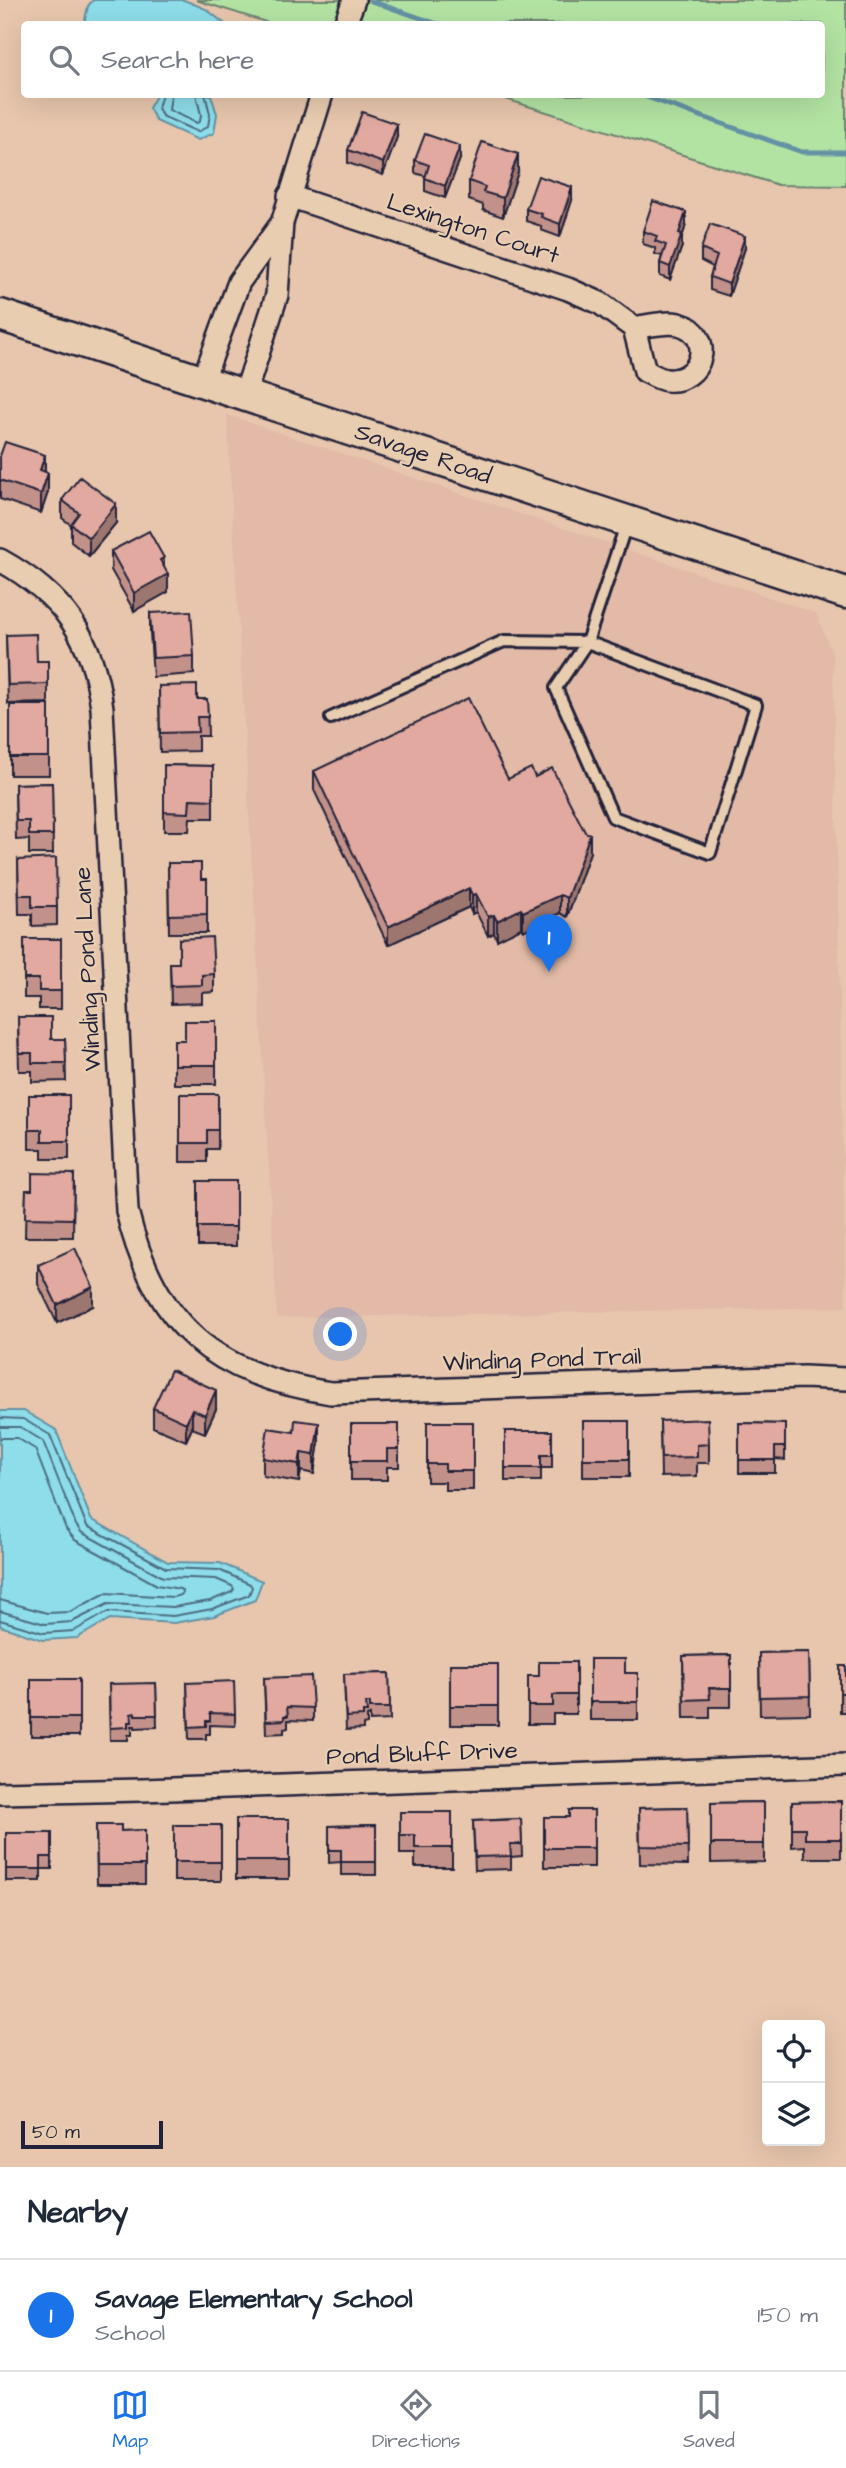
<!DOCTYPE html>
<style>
body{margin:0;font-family:"Architects Daughter",sans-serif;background:#f2f2f3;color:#1f2937}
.controls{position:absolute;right:21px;bottom:21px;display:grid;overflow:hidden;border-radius:7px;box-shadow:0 7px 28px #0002}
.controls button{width:63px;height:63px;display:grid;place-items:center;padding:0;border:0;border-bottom:2px solid #e0e1e3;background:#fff;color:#1f2937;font:35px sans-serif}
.scale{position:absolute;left:21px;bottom:18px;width:142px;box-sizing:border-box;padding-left:7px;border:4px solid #22223b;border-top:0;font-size:19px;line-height:24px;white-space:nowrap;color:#22223b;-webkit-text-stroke:5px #e9cdb0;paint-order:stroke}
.you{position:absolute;left:341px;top:1335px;width:24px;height:24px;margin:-18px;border:5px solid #fff;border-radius:50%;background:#1a73e8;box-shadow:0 0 0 10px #1a73e833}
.badge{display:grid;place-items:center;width:46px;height:46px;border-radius:50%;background:#1a73e8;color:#fff;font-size:23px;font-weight:700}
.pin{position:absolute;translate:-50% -58px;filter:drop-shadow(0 2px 4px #0008)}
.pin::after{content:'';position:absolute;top:37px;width:24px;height:21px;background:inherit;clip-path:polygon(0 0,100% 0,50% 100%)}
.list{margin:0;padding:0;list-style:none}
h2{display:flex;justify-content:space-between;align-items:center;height:91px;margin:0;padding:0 28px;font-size:30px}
h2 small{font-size:23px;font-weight:400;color:#747a83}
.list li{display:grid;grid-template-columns:46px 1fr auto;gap:21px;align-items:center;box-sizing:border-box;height:112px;padding:0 28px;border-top:2px solid #e0e1e3}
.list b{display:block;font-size:26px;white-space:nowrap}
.list p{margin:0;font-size:23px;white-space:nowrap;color:#747a83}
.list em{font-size:23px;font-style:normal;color:#747a83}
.icon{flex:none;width:38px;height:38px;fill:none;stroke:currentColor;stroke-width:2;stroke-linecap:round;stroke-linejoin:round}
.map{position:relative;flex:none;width:846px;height:2167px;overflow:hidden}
.search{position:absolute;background:#fff;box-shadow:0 7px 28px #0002;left:21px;right:21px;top:21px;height:77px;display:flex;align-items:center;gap:18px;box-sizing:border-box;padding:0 24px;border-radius:7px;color:#747a83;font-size:26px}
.sheet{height:203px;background:#fff}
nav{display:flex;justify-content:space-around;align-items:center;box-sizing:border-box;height:98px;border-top:2px solid #e0e1e3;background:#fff;font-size:19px;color:#747a83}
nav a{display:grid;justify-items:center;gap:4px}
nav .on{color:#1a73e8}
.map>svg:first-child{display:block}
.built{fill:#e2baa7}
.green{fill:#b3e3a3;stroke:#6a826f;stroke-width:2}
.water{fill:#8eddea;stroke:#6392a4;stroke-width:2}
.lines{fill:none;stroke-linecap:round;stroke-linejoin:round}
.shore{stroke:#4d6d81;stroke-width:2}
.stream{stroke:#6392a4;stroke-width:5}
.lane-casing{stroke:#22223b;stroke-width:16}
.street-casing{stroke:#22223b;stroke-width:26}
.secondary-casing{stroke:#22223b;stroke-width:35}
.lane{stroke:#e9cdb0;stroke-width:10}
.street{stroke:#e9cdb0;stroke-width:21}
.secondary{stroke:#e9cdb0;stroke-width:30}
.wall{fill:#c29189;stroke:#22223b;stroke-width:2}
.shaded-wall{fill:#9e766f;stroke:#22223b;stroke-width:2}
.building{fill:#e1a99f;stroke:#22223b;stroke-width:2}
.labels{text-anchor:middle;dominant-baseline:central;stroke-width:5;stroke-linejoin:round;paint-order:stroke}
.street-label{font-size:24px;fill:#22223b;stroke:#e9cdb0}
</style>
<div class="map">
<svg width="846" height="2167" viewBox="0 0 846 2167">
<rect width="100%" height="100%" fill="#e8c6ad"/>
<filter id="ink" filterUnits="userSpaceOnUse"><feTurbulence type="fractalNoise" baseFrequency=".0143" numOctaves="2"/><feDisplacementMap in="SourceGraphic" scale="14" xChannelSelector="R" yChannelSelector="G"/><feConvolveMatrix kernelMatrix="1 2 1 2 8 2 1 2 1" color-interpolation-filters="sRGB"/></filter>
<g filter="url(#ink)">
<path class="built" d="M227,415L816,613L833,655L846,1307L277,1318Z"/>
<path class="green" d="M196,0H846V186L778,185L493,95L822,94V24H272Z"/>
<path class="water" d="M93,0H184L206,9L225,24H84L88,6Z
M157,94L211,95L217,114L214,133L198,140L156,121L149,108Z
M0,1411H24L56,1430L91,1519L168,1562L220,1563L262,1581L255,1600L214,1616L174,1623L110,1619L77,1638L43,1640L0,1626Z"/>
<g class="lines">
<path class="shore" d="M162,94L158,108L162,116L198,132L208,126L210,114L205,94
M171,94L169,110L197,123L200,121L201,115L196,94
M0,1418L23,1419L50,1435L87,1526L166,1568L219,1570L250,1584L252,1587L249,1595L212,1609L173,1616L108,1612L74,1631L44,1633L0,1620
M0,1427H20L43,1441L76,1525L81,1532L163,1577L216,1579L232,1586L234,1589L232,1592L210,1601L173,1607L108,1604L72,1622L45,1624L0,1611
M0,1438H17L35,1449L66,1529L75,1540L157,1585L180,1589L183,1592L181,1595L173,1597L106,1593L70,1612L47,1613L0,1600"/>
<path class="stream" d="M371,1L438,24
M638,94L802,152H846"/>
<g class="lane-casing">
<path id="lane" d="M331,718L504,641L587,642L756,705L710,853L613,817L556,688L587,642L627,522"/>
</g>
<g class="street-casing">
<path id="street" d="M345,24L354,0
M289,196L568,289L600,303L634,328L645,371C651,374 659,379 666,380C703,384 716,334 679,324C665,321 648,326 634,328
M203,380L239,282L282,223
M245,394L277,295L282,223L322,94
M0,560C63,595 93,637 102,708L127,1211C155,1327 215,1375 331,1393L804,1377L846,1379
M0,1793L142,1790L846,1765"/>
</g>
<g class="secondary-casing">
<path id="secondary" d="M0,315L846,593"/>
</g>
<use href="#lane" class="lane"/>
<use href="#street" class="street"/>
<use href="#secondary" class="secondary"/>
</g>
<path class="wall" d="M397,137L383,175L348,163V150Z
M460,159L445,198L425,191V176L415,173V160Z
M518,172L503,217L483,210V205L469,200V181Z
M572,200L560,237L541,230V226L526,221V209Z
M686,225L682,237V246L670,280L660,276V263L662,256L655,254V248L643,244V231Z
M745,248L729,296L710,290V277L713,267L701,261V249Z
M0,456L45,472L48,492L41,513L0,499Z
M62,500L116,523L89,556L71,542V525L62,518Z
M111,551L164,567L168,592L134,611L111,570Z
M150,613L194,656V674L153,677L150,632Z
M6,635L37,661H48V703L8,704Z
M159,686L197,699H207L208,736H198V751L160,752Z
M10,705H49V775H10Z
M164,765L213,766V818H190L189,831H164Z
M314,771L508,779L535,777L590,852L567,917L560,913L523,931L521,928L497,940L494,933L488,936L476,912L472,914L469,907L388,945L314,790Z
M52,783L53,854H29V839L16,840L15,784Z
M18,860L57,907V925L32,926V914H19Z
M168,863L201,879H207V933H169Z
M24,939H61V1009H39V998H24Z
M179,939L214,974V992L202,993V1003L171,1004L170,963H179Z
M18,1017L51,1039H65L66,1081L32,1082V1071H19Z
M216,1021V1084H174V1040H185Z
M180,1094H218V1149H207V1162H180Z
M29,1095H69V1159H42V1149H29Z
M74,1174L73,1237H25L26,1190H32Z
M198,1181H236V1246H198Z
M38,1265L93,1306L57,1323L38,1284Z
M153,1408L216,1409L205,1433L192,1428L186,1441L153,1427Z
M583,1421H629V1477H583Z
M660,1421L709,1444V1463H697V1476L661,1477Z
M427,1422H473V1490H445V1482H427Z
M739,1423L785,1424V1460L775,1459V1473H739Z
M351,1424H399V1467H387V1480H351Z
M505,1431H552V1468H541V1481H505Z
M294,1432L319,1442L314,1474L301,1471L299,1482L263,1476V1458Z
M809,1652L810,1714L760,1715L759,1653Z
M731,1655V1707H710V1718H684L683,1656Z
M590,1659L625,1673H638V1720H590Z
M576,1662V1714H553V1724H528V1676H539Z
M450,1664H498V1725H450Z
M840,1666H846V1712H840Z
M389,1673L390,1720L370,1721V1715L367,1716V1724L363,1725V1729L346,1730L344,1674Z
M264,1678L313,1708V1721L288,1720V1728L284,1729V1733L266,1734Z
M31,1679H79V1736H31Z
M156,1683L157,1727L135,1728V1726H132V1735H128V1740H110L109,1697Z
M187,1683L235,1714V1726L210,1725V1734H206V1739H189Z
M841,1801V1858H805V1846L792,1847V1802Z
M764,1802V1862L711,1863V1803Z
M687,1807L688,1865L640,1864L639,1808Z
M594,1810V1867H544V1817H569Z
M400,1812H452V1867H415V1854H400Z
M236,1819H289V1879H236Z
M521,1819L522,1856L511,1857V1869L475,1870L473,1821Z
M96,1825L121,1831L145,1830V1884H97Z
M174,1825H221V1881H174Z
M376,1825V1875H341V1862L329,1863V1826Z
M6,1833H52V1869H41V1881H6Z"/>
<path class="shaded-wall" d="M397,124V137L383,175V163Z
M460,146V159L445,198V186Z
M518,154V172L503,217V198Z
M572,187V200L560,237V224Z
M686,212V225L682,237V246L670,280V267L679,233Z
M745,236V248L729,296V284Z
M45,455V474L40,470Z
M48,473V492L41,513V494Z
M116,504V523L89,556V538Z
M164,558V576L168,574V592L134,611V593L160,560Z
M590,834V852L567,917V898Z
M469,888V907L388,945V927Z
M476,894V912L472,914V895Z
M560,895V913L523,931V912Z
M521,909V928L497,940V921Z
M494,915V933L488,936V917Z
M93,1287V1306L57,1323V1305Z
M216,1390V1409L205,1433V1415Z
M192,1409V1428L186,1441V1423Z
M319,1423V1442L314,1474V1455Z
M301,1453V1471L299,1482V1464Z"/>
<path class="building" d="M362,112L397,124L383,163L348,150Z
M425,134L460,146L445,186L425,178L429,165L415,160Z
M482,142L518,154L503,198L483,192L485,187L469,181Z
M538,176L572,187L560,224L541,217L542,214L526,209Z
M653,201L686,212L679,233L682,234L670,267L660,263L666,245L655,241L657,236L643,231Z
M710,224L745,236L729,284L710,277L717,256L701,249Z
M5,442L45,455L40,470L48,473L41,494L0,480V456Z
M80,477L116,504L89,538L71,524L79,513L62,500Z
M149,531L164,558L160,560L168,574L134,593L111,551Z
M191,611L194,656L153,658L150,613Z
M36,634L37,661H48V684L8,685L6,635Z
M197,685V699H207L208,717H197L198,732L160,733L159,686Z
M468,698L508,779L531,768L535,777L552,768L585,832L590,834L567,898L560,895L523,912L521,909L497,921L494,915L488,917L476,894L472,895L469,888L388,927L314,771Z
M10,705H49V757H10Z
M164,765L213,766V800L190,799L189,813L164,812Z
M52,783L53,835H29V821H16L15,784Z
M56,858L57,907H32V895H19L18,860Z
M168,863H201V879H207V914L169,915Z
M212,937L214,974L202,975V985L171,986L170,963H179V939Z
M24,939H61V991H39V979H24Z
M18,1017H51V1039H65L66,1063H32V1053H19Z
M185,1021H216V1065H174V1040H185Z
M180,1094H218V1130H207V1143H180Z
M29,1095H69V1141H42V1130H29Z
M32,1173L74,1174L73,1219L25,1218L26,1190H32Z
M198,1181H236V1227H198Z
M75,1248L93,1287L57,1305L38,1265Z
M171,1370L216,1390L205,1415L192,1409L186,1423L153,1408Z
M708,1419L709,1444L697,1445V1457L661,1458L660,1421Z
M295,1420L319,1423L314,1455L301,1453L299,1464L263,1458L268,1428L294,1432Z
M583,1421H629V1459H583Z
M427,1422H473V1471H445V1464H427Z
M739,1423L785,1424V1447H775V1460H739Z
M351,1424H399V1449H387V1461H351Z
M505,1431H552V1455H541V1468H505Z
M809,1652L810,1696L760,1697L759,1653Z
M731,1655V1688H709L710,1699L684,1700L683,1656Z
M590,1659H625V1673H638V1702H590Z
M539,1662H576V1695H553V1706H528V1676H539Z
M450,1664H498V1706H450Z
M840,1666H846V1693H840Z
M389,1673L390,1708H370V1703H366L367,1712H363V1716L346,1717L344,1674Z
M311,1676L313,1708L287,1707L288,1716H284V1720L266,1721L264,1678Z
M31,1679H79V1718H31Z
M234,1681L235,1714L210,1713V1721H206V1726L189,1727L187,1683Z
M156,1683L157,1715H135V1713L131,1714L132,1722H128V1727L110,1728L109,1684Z
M841,1801V1839H805V1828H792V1802Z
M764,1802V1844H711V1803Z
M687,1807L688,1847L640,1846L639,1808Z
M569,1810H594V1848H544V1817H569Z
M400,1812H452V1848H415V1835H400Z
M236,1819H289V1861H236Z
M521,1819L522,1844H510L511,1856L475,1857L473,1821Z
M96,1825H121V1831L145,1830V1865H97Z
M174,1825H221V1862H174Z
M376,1825V1862H341V1850H329V1826Z
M6,1833H52V1857H41V1869H6Z"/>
</g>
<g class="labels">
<g class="street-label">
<text transform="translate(473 229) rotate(18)">Lexington Court</text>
<text transform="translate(423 454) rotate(19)">Savage Road</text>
<text transform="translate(88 969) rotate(-93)">Winding Pond Lane</text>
<text transform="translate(542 1360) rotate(-2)">Winding Pond Trail</text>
<text transform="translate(422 1754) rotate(-2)">Pond Bluff Drive</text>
</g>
</g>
</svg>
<div class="controls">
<button><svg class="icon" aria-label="locate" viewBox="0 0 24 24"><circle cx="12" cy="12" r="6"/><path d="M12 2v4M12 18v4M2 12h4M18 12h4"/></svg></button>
<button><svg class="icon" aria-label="layers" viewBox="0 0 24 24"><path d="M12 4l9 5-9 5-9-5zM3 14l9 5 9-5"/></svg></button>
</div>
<div class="scale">50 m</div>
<div class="you"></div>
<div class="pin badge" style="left:549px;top:972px">1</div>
<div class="search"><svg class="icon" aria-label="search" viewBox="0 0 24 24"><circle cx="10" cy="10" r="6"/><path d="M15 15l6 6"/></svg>Search here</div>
</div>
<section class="sheet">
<h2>Nearby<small></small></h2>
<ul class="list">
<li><span class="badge">1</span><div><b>Savage Elementary School</b><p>School</p></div><em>150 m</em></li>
</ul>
</section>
<nav>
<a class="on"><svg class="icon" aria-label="map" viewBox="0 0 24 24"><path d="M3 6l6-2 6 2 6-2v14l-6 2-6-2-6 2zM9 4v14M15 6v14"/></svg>Map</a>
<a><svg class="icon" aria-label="directions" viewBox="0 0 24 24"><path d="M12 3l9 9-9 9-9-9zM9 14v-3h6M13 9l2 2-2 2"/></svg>Directions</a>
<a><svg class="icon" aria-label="saved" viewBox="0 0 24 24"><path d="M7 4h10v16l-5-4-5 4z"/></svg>Saved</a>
</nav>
